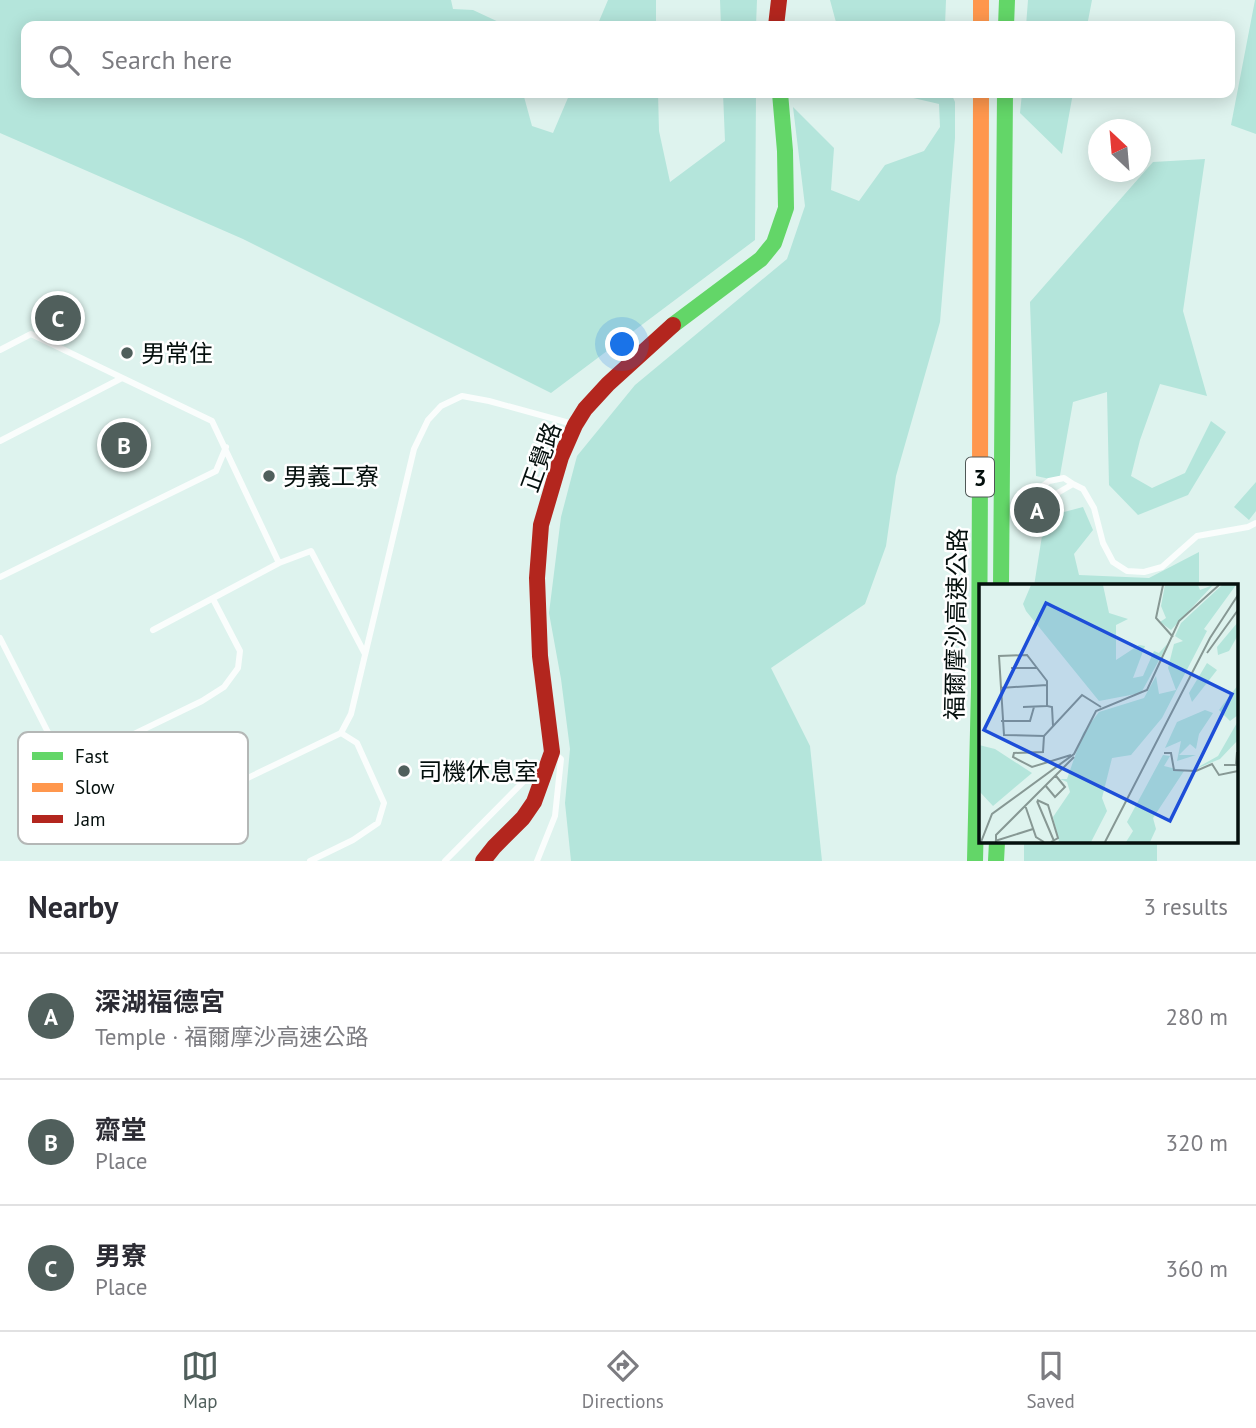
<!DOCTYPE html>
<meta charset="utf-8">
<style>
body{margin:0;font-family:"PT Sans","Noto Sans TC",sans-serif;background:#f7f7f7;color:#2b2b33}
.compass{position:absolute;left:1088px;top:119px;width:63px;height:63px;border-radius:50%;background:#fff;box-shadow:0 4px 18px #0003;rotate:334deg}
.you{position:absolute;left:623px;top:345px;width:24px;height:24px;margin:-18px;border:5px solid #fff;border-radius:50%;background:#1a73e8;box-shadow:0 0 0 10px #1a73e833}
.badge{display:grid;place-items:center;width:46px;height:46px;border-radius:50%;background:#505f5c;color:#fff;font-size:23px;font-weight:700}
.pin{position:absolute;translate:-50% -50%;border:4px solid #fff;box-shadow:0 2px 7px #0006}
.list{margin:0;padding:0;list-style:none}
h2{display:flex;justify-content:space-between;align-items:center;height:91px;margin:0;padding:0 28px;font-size:30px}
h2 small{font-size:23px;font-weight:400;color:#7c7c81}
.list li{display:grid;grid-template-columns:46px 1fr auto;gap:21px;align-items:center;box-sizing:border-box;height:126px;padding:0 28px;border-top:2px solid #e1e1e2}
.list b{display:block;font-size:26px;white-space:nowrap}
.list p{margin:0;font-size:23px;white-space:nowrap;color:#7c7c81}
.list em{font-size:23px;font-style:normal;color:#7c7c81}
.icon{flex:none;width:38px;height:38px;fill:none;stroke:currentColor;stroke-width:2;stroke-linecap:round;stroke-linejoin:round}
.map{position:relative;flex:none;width:1256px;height:861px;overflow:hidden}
.search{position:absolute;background:#fff;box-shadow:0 4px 18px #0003;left:21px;right:21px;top:21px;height:77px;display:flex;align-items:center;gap:18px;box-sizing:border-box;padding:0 24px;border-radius:14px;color:#7c7c81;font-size:26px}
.sheet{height:469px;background:#fff}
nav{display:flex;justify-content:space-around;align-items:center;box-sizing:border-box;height:98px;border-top:2px solid #e1e1e2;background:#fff;font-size:19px;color:#7c7c81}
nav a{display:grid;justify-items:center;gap:4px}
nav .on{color:#505f5c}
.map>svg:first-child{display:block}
.green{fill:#b4e5db}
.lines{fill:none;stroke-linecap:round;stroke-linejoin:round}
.lane{stroke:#fafdfc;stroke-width:6}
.fast{stroke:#63d668;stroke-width:16}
.slow{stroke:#ff974d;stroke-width:16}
.jam{stroke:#b3261e;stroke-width:16}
.poi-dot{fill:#505f5c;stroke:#fff;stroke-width:2.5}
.labels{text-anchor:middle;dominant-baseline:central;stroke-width:5;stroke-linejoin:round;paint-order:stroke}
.shield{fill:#fff;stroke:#4f5756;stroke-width:2}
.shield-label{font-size:23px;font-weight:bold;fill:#040f0d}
.poi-label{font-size:24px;fill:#040f0d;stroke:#fff;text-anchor:start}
.street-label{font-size:24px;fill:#040f0d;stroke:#fff}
.inset-road{fill:none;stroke:#879894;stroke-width:2}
.view{fill:#1d4ed8;fill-opacity:0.15;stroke:#1d4ed8;stroke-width:3.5}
.inset-edge{fill:none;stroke:#040f0d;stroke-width:3.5}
.key{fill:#fff;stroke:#b4b7b6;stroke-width:2}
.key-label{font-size:19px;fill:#040f0d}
</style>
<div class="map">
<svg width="1256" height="861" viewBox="0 0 1256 861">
<rect width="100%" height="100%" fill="#def3ee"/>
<path class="green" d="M0,0H451L453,9L473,10L503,24L504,26H26V93H523L532,126L553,133L570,93H658L659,131L670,182L725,141L723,93H756L755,240L551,393L243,239L0,133Z
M608,0H656V26H597Z
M720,0H757L756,26H721Z
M830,0H946L945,26H837Z
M1028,0H1092L1087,26H1026Z
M1255,0H1256V134L1231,125Z
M892,93H951L955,102V138L940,322L896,476L886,546L865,604L771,668L810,746L822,861H571L565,803L570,749L561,679L549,613L561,517L577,456L635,385L787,259L805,206L793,107L834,148L831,190L859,201L885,165L924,151L940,127L939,104Z
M1022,93H1073L1062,154L1020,113Z
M1205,159L1183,311L1207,396L1160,384L1140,440L1131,476L1152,488L1185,473L1211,421L1226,432L1188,495L1138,515L1109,485L1107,392L1073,402L1059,481L1036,476L1030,302L1153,162Z
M1256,482V511L1249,520L1234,507Z
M1083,507L1093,530L1074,554L1079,575L1149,578L1199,552V586H1034L1045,517Z
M1024,842H1157V861H1024Z"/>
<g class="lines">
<path class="lane" d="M0,350L31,334L212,421L279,563L311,551L365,654
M0,441L122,378
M1022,503L1049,481L1064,478L1073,484
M1046,504L1054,495L1073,484L1083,489L1094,508L1103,543L1113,562L1127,571L1144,572L1162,567L1197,536L1248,527L1256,523
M0,577L216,471L226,447
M153,630L279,563
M0,638L88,811L103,827L121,835L144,828L341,733L351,714L414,449L428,420L441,406L462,396L489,401L573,424
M66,767L202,701L224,687L238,668L240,651L213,599
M310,861L353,840L378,823L384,803L357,743L341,733
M445,861L543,762
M537,861L555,816L561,759L555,754"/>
<path class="fast" d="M1006,26L1007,0
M673,325L761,259L774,243L786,208L785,151L780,93
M1001,586L1005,93
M975,861L979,687L980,476
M996,861L997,842"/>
<path class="slow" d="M981,0V26
M980,476L981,93"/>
<path class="jam" d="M776,26L779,0
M483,861L494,847L523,818L534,802L552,752L540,656L537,578L541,525L561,457L575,425L585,409L608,384L673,325"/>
</g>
<g class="poi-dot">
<circle cx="127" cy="353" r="7"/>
<circle cx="269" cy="476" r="7"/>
<circle cx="404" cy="771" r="7"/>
</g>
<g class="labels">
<rect class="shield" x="966" y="457.5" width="28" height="39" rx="5"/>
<g class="shield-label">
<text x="980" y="477">3</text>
</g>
<g class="poi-label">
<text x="141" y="353">男常住</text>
<text x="283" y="476">男義工寮</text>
<text x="418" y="771">司機休息室</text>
</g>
<g class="street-label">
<text transform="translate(541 457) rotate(-70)">正覺路</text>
<text transform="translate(956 624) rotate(-89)">福爾摩沙高速公路</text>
</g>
</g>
<g transform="translate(979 584)">
<rect width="259" height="259" fill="#def3ee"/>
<path d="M52,1H124L130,29L149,35L137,41V76L160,61L166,62L154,94L164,92L175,67L180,69L190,58L162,109L120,117L47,27L44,20ZM186,1H219L221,6L234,1L192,46L181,38L187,34L182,22ZM243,1H257L225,45L228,47L183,134L152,171L133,174L123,214L128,227L112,258H80L74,233L91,208L88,198L81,195H88L104,149L120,128L165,114L177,92L180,110L197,106L189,84L195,60L204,57L196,52L202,39ZM259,38V51L250,67L239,71L238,63ZM228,79L238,86L213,118L210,109ZM259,101V131L251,137L240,126ZM226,126L234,129L220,150L217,165L211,160L200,171H217L198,177L202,157L186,164L198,138ZM259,137V156L241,175L214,186L239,172ZM0,161L16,165L53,189L14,222L0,207ZM184,171L191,172L185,182L205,187L174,234L177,245L171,258H147L154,247L148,238Z" fill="#b4e5db"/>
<path class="inset-road" d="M184,1L177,34L194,53M228,69L259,26M32,84H58M21,104L68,101M44,123L68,122M22,137H51L55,123M74,142L73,123L68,122V97L48,71L20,72L25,151L65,152L103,111L122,123M65,152L64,168L35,169L34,173L53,183L92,171M185,169H192L195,186L217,187L233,180L240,191L259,187M245,181H257L258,168M66,201L76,213L86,203L77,192M58,216L69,221L79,254L72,258M58,217L75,257M46,221L57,253L65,258M16,257L54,245M2,258L13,230L95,170L117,127L168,106L200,37L240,1M17,258V251L95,173M126,258L231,54L259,11"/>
<path class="view" d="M67,19L253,110L191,237L5,146Z"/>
<rect width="259" height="259" class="inset-edge"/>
</g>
<rect x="18" y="732" width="230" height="112" rx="10" class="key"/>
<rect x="32" y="752" width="31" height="8" fill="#63d668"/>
<rect x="32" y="783" width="31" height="9" fill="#ff974d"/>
<rect x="32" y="815" width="31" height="8" fill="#b3261e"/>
<g class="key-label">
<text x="75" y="763">Fast</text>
<text x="75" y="794">Slow</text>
<text x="75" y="826">Jam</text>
</g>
</svg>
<svg class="compass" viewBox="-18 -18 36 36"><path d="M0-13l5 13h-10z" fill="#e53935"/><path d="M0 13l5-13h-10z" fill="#7c7c81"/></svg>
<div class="you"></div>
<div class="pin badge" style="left:1037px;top:510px">A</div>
<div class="pin badge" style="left:124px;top:445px">B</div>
<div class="pin badge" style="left:58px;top:318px">C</div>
<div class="search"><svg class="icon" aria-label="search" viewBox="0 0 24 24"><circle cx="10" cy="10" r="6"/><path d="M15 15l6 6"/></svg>Search here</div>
</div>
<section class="sheet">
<h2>Nearby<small>3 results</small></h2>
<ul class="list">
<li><span class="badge">A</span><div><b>深湖福德宮</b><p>Temple · 福爾摩沙高速公路</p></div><em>280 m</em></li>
<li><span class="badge">B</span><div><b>齋堂</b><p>Place</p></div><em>320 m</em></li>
<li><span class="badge">C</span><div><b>男寮</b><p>Place</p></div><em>360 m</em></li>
</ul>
</section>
<nav>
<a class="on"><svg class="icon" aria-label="map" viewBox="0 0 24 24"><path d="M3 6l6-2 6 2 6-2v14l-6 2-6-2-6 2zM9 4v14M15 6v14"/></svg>Map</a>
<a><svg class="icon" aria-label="directions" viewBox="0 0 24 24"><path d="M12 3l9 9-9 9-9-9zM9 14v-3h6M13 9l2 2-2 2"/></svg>Directions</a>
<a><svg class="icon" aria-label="saved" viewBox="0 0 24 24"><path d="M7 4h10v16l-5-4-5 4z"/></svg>Saved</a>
</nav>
